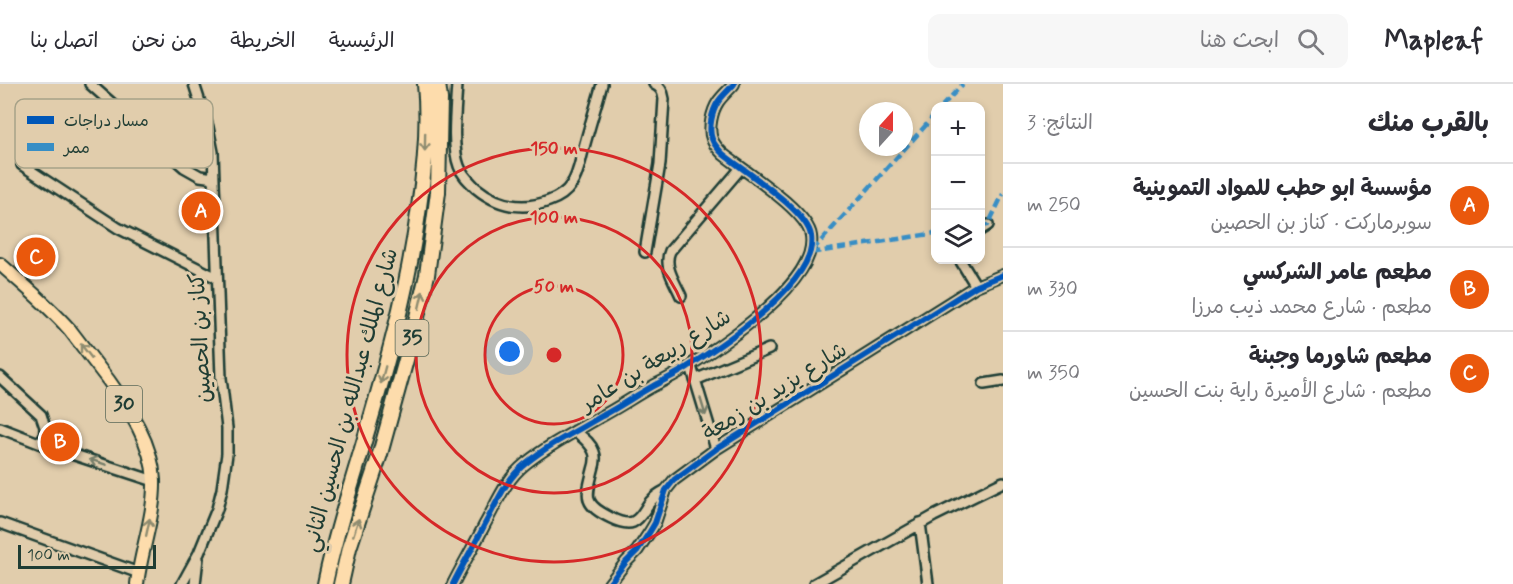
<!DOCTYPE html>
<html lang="ar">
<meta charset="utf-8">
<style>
body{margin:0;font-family:Mynerve,"Playpen Sans Arabic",sans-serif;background:#f7f7f7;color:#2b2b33;direction:rtl}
.controls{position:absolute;right:18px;top:18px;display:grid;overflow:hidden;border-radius:12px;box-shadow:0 3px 9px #0003}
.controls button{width:54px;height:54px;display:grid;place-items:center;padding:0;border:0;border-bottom:2px solid #e1e1e2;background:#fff;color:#2b2b33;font:30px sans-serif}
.compass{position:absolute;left:859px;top:18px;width:54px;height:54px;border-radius:50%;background:#fff;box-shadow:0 3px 9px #0003;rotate:21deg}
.scale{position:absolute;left:18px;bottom:15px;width:138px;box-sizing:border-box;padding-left:6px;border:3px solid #1f3d34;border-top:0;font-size:16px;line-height:21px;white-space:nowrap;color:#1f3d34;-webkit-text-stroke:4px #e1cdac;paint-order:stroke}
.you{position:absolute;left:510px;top:268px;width:21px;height:21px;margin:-15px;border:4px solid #fff;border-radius:50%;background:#1a73e8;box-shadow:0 0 0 9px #1a73e833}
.badge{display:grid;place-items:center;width:39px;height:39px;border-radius:50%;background:#ea580c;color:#fff;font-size:20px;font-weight:700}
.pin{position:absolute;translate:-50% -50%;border:3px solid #fff;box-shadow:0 2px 6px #0006}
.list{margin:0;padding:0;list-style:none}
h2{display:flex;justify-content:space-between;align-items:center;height:78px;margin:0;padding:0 24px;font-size:26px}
h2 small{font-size:20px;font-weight:400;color:#7c7c81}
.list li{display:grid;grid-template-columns:39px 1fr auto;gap:18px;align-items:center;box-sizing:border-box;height:84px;padding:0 24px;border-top:2px solid #e1e1e2}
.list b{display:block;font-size:22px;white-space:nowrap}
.list p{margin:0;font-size:20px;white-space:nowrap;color:#7c7c81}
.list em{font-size:20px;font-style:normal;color:#7c7c81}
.icon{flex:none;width:33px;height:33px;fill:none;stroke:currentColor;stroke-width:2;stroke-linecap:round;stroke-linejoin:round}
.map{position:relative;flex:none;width:1003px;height:500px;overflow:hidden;direction:ltr}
header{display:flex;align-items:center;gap:36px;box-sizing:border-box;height:84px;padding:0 30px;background:#fff;border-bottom:2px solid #e1e1e2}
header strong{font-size:28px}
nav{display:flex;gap:33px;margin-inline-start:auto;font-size:21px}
.search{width:420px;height:54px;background:#f7f7f7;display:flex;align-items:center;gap:15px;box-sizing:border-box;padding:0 21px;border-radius:12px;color:#7c7c81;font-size:22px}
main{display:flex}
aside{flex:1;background:#fff}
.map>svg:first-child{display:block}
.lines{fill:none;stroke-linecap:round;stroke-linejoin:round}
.minor-casing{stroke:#1f3d34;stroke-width:14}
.major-casing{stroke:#1f3d34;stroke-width:16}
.highway-casing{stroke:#1f3d34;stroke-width:18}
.minor{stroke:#e1cdac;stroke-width:9}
.major{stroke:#fddcac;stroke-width:12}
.highway{stroke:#fddcac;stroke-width:14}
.quiet{stroke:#378ec5;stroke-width:4.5;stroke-dasharray:9 4.5;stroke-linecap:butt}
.cycleway-casing{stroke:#e1cdac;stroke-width:10}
.cycleway{stroke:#0057b8;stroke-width:6}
.oneway{stroke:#8e8c70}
.oneway2{stroke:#767e6a}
.ring{fill:none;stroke:#d62828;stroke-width:3}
.labels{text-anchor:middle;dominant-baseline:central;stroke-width:6;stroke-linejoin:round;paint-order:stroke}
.shield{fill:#e1cdac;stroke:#596858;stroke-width:1.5}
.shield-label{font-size:21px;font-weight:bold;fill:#1f3d34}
.street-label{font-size:22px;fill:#1f3d34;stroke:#e1cdac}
.key{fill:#e1cdac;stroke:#a7a288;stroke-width:1.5}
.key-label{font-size:16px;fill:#1f3d34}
.centre{fill:#d62828;stroke:#e1cdac;stroke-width:3}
.ring-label{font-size:18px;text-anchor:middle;font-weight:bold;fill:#d62828;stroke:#e1cdac;stroke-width:6;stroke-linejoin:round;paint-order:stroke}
</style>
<header>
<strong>Mapleaf</strong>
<div class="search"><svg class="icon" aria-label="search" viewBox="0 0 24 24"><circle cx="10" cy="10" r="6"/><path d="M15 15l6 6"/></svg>ابحث هنا</div>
<nav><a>الرئيسية</a><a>الخريطة</a><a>من نحن</a><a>اتصل بنا</a></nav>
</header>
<main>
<aside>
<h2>بالقرب منك<small>النتائج: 3</small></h2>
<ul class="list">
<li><span class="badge">A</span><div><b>مؤسسة ابو حطب للمواد التموينية</b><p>سوبرماركت · كناز بن الحصين</p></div><em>250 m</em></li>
<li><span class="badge">B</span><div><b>مطعم عامر الشركسي</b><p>مطعم · شارع محمد ذيب مرزا</p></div><em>330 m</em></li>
<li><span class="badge">C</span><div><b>مطعم شاورما وجبنة</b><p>مطعم · شارع الأميرة راية بنت الحسين</p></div><em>350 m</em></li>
</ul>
</aside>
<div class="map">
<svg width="1003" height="500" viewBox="0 0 1003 500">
<rect width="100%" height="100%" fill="#e1cdac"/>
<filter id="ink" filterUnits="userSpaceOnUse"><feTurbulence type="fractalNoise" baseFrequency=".0167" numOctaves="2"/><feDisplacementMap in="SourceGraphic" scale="12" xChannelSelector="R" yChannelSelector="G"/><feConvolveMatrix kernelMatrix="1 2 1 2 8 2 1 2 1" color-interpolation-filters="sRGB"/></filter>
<g filter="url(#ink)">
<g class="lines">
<g class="minor-casing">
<path id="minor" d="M90,0L184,83L200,92L214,94
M457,0C456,23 451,61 459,82C462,91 469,97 476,104C498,122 522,127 549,117C557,114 566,109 571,101C578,92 580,78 583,67C589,44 596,22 602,0
M22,81L118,144L217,194
M980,146L988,141
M645,168L660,80L664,15C663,8 661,3 654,0
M960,176L976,202
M681,212C675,198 663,182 670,167L741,84
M691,282L716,365
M0,293L41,331L45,343L44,361
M695,296L769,265
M984,300L1003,297
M0,344L44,361L154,397
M575,347C582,353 591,359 594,368C596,373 595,380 593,386C586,414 583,420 611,434C617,437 626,441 633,438C642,434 645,423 651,417C655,412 660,409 666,406
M0,439L139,489
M920,439L928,500
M182,500L199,469L217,425L222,405L227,370V344L221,294L213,68L208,43L194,0
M195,500L198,474
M453,500C463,480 475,460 485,440C497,419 505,396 525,380C548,361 576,347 602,332C619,323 635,312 653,302C666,295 680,289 692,280C726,258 818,197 811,152C808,127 744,87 723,70C719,66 714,61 712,55C708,45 712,27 718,18C722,12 729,6 734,0
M609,500L626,478L637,467L649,449L655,439L666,406L674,396L716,365L976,202L1003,191
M814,500L934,432L1003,398"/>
</g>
<g class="major-casing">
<path id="major" d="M0,180C24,201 49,222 70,246C83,263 96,280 109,297C130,327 152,359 154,396C155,431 141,466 137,500"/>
</g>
<g class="highway-casing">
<path id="highway" d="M325,500C334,455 348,412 361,368C385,287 408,207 419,123C425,83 429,41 425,0
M341,500L349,464L380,370L412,254L427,191L438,108L440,15L438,0"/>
</g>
<use href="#minor" class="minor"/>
<use href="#major" class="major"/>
<use href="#highway" class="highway"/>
<path class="quiet" d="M942,22L963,0
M936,30L810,169L936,149
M980,142L988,141L1003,110"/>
<g class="cycleway-casing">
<path id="cycleway" d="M453,500C463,480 475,460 485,440C497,419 505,396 525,380C548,361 576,347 602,332C619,323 635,312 653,302C666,295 680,289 692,280C726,258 818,197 811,152C808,127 744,87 723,70C719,66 714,61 712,55C708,45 712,27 718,18C722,12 729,6 734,0
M609,500L626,478L637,467L649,449L655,439L666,406L674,396L716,365L976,202L1003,191"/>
</g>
<use href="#cycleway" class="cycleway"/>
</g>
<defs><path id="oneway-shaft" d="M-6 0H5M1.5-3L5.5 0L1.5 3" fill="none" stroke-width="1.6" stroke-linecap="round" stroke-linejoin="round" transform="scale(1.5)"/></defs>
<g class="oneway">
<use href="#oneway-shaft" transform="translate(425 58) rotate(91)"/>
<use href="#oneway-shaft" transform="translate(421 216) rotate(-77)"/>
<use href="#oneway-shaft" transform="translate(86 267) rotate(-128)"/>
<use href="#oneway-shaft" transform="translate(383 291) rotate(105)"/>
<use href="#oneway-shaft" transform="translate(148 443) rotate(-78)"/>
<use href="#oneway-shaft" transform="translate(356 443) rotate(-72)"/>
</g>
<g class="oneway2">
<use href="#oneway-shaft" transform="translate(703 323) rotate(73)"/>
<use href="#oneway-shaft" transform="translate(98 378) rotate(-162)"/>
</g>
</g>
<g class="ring">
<circle cx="554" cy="271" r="69"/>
<circle cx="554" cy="271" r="138"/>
<circle cx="554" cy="271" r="207"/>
</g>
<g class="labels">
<g class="shield">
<rect x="395.5" y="236" width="33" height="36" rx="4.5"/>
<rect x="106" y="302" width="36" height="36" rx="4.5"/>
</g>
<g class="shield-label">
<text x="412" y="254">35</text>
<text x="124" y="320">30</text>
</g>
<g class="street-label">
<text transform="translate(201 254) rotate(-93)">كناز بن الحصين</text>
<text transform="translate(656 277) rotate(-32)">شارع ربيعة بن عامر</text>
<text transform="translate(775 308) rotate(-32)">شارع يزيد بن زمعة</text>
<text transform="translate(351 316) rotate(-75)">شارع الملك عبدالله بن الحسين الثاني</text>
</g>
</g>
<rect x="15" y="15" width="198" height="69" rx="9" class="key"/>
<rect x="27" y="32" width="27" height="8" fill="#0057b8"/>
<rect x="27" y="59" width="27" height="8" fill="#378ec5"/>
<g class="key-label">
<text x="64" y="42">مسار دراجات</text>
<text x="64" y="69">ممر</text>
</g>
<circle cx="554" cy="271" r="9" class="centre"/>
<g class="ring-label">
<text x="554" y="70">150 m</text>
<text x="554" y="139">100 m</text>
<text x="554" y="208">50 m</text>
</g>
</svg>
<div class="controls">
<button>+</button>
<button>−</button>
<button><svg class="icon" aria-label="layers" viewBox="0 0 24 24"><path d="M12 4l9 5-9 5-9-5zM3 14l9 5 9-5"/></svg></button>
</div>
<svg class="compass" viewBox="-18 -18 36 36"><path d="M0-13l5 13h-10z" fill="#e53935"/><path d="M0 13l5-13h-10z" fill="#7c7c81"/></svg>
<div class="scale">100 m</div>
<div class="you"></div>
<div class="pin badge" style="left:201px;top:127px">A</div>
<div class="pin badge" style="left:60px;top:358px">B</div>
<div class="pin badge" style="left:36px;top:173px">C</div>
</div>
</main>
